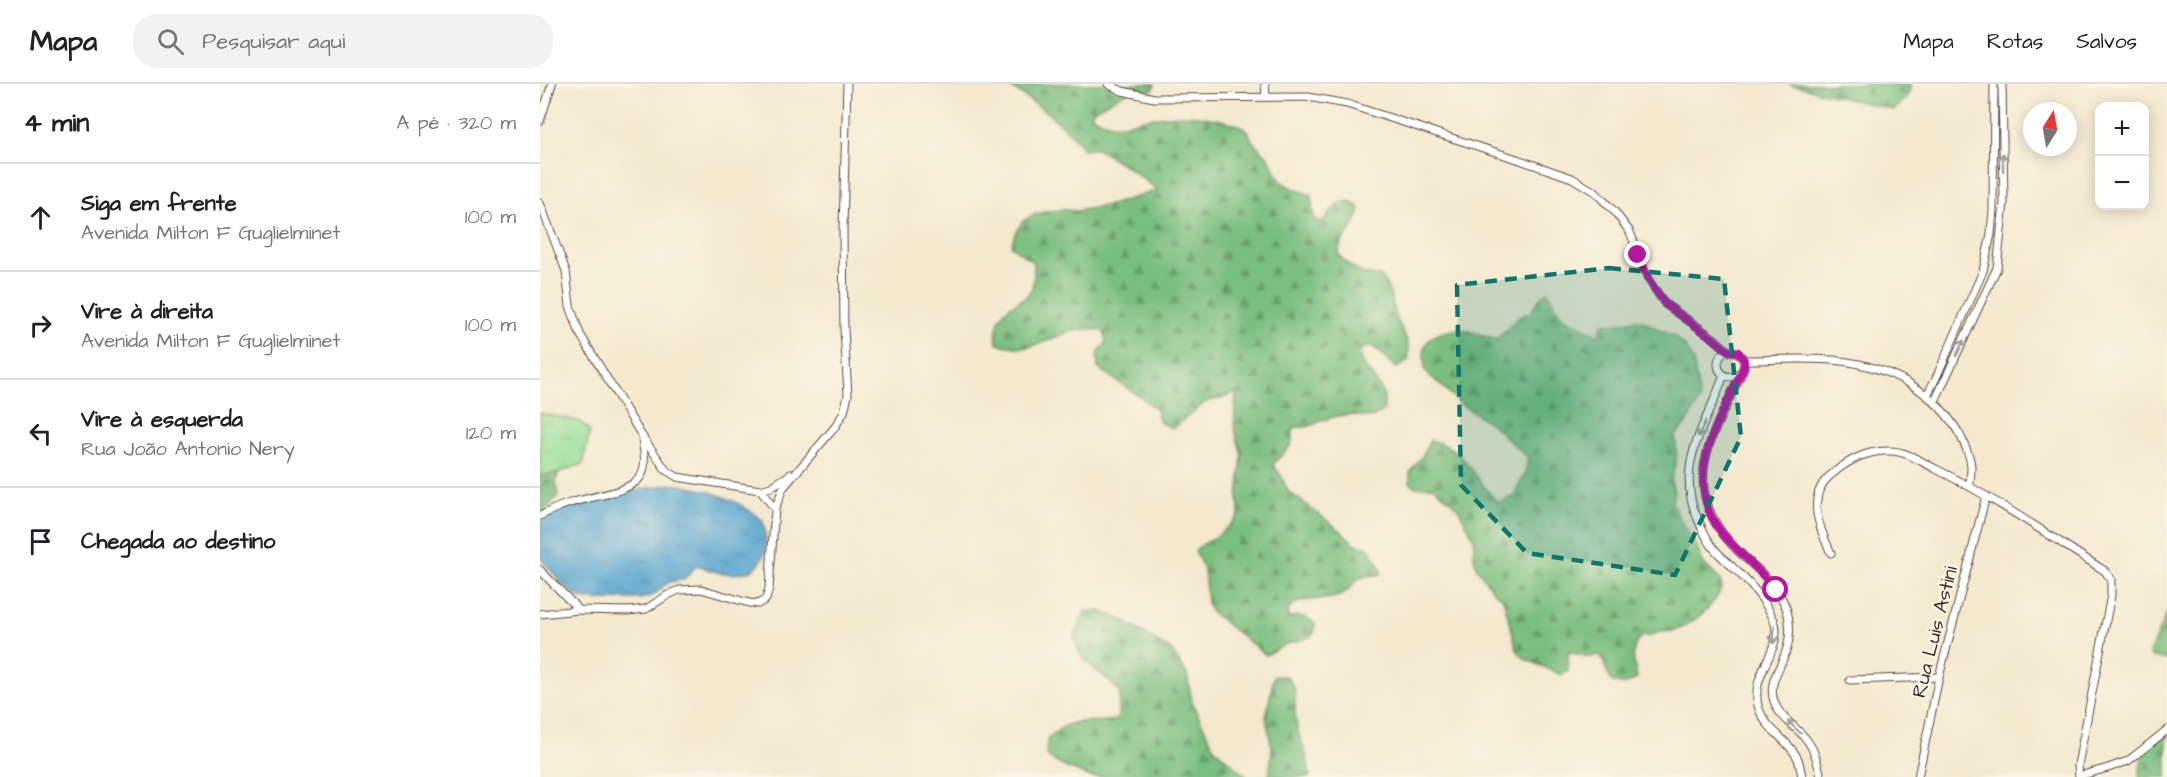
<!DOCTYPE html>
<html lang="pt">
<meta charset="utf-8">
<style>
body{margin:0;font-family:"Architects Daughter",sans-serif;background:#f2f2f2;color:#202124}
.controls{position:absolute;right:18px;top:18px;display:grid;overflow:hidden;border-radius:12px;box-shadow:0 3px 15px #0003}
.controls button{width:54px;height:54px;display:grid;place-items:center;padding:0;border:0;border-bottom:2px solid #e0e0e0;background:#fff;color:#202124;font:30px sans-serif}
.compass{position:absolute;left:1483px;top:18px;width:54px;height:54px;border-radius:50%;background:#fff;box-shadow:0 3px 15px #0003;rotate:11deg}
.stop{position:absolute;width:18px;height:18px;margin:-14px;border:4px solid #b5179e;border-radius:50%;background:#fff}
.stop.end{background:#b5179e;border-color:#fff;box-shadow:0 2px 6px #0008}
.list{margin:0;padding:0;list-style:none}
h2{display:flex;justify-content:space-between;align-items:center;height:78px;margin:0;padding:0 24px;font-size:26px}
h2 small{font-size:20px;font-weight:400;color:#757577}
.list li{display:grid;grid-template-columns:39px 1fr auto;gap:18px;align-items:center;box-sizing:border-box;height:108px;padding:0 24px;border-top:2px solid #e0e0e0}
.list b{display:block;font-size:22px;white-space:nowrap}
.list p{margin:0;font-size:20px;white-space:nowrap;color:#757577}
.list em{font-size:20px;font-style:normal;color:#757577}
.icon{flex:none;width:33px;height:33px;fill:none;stroke:currentColor;stroke-width:2;stroke-linecap:round;stroke-linejoin:round}
.map{position:relative;flex:none;width:1627px;height:693px;overflow:hidden}
header{display:flex;align-items:center;gap:36px;box-sizing:border-box;height:84px;padding:0 30px;background:#fff;border-bottom:2px solid #e0e0e0}
header strong{font-size:28px}
nav{display:flex;gap:33px;margin-inline-start:auto;font-size:21px}
.search{width:420px;height:54px;background:#f2f2f2;display:flex;align-items:center;gap:15px;box-sizing:border-box;padding:0 21px;border-radius:24px;color:#757577;font-size:22px}
main{display:flex}
aside{flex:1;background:#fff}
.map>svg:first-child{display:block}
.grass{fill:url(#grass-tufts);stroke:#6a845b;stroke-width:1.5}
.forest{fill:url(#forest-firs);stroke:#5a744f;stroke-width:1.5}
.water{fill:url(#water-ripples);stroke:#486776;stroke-width:1.5}
.lines{fill:none;stroke-linecap:round;stroke-linejoin:round}
.street-casing{stroke:#574739;stroke-width:9}
.street{stroke:#fff;stroke-width:7}
.oneway{stroke:#a79f9a}
.route{stroke:#b5179e;stroke-width:8}
.marked{fill:#0f766e;fill-opacity:0.2;stroke:#0f766e;stroke-width:4.5;stroke-dasharray:12 8;stroke-linejoin:round}
.labels{text-anchor:middle;dominant-baseline:central;stroke-width:5;stroke-linejoin:round;paint-order:stroke}
.street-label{font-size:20px;fill:#3b2a1e;stroke:#fcf5e5}
</style>
<header>
<strong>Mapa</strong>
<div class="search"><svg class="icon" aria-label="search" viewBox="0 0 24 24"><circle cx="10" cy="10" r="6"/><path d="M15 15l6 6"/></svg>Pesquisar aqui</div>
<nav><a>Mapa</a><a>Rotas</a><a>Salvos</a></nav>
</header>
<main>
<aside>
<h2>4 min<small>A pé · 320 m</small></h2>
<ul class="list">
<li><svg class="icon" aria-label="ahead" viewBox="0 0 24 24"><path d="M12 20V5M6 11l6-6 6 6"/></svg><div><b>Siga em frente</b><p>Avenida Milton F Guglielminet</p></div><em>100 m</em></li>
<li><svg class="icon" aria-label="right" viewBox="0 0 24 24"><path d="M7 20v-9h11M14 6l5 5-5 5"/></svg><div><b>Vire à direita</b><p>Avenida Milton F Guglielminet</p></div><em>100 m</em></li>
<li><svg class="icon" aria-label="left" viewBox="0 0 24 24"><path d="M17 20v-9H6M10 6l-5 5 5 5"/></svg><div><b>Vire à esquerda</b><p>Rua João Antonio Nery</p></div><em>120 m</em></li>
<li><svg class="icon" aria-label="arrive" viewBox="0 0 24 24"><path d="M6 21V4h12l-3 4 3 4H6"/></svg><div><b>Chegada ao destino</b></div></li>
</ul>
</aside>
<div class="map">
<svg width="1627" height="693" viewBox="0 0 1627 693">
<defs>
<pattern id="grass-tufts" width="24" height="20" patternUnits="userSpaceOnUse" patternTransform="scale(1.5)"><rect width="24" height="20" fill="#98df98"/><path d="M3 7l-1-3M5 7V3M7 7l1-3M15 17l-1-3M17 17v-4M19 17l1-3" fill="none" stroke="#84c083"/></pattern>
<pattern id="forest-firs" width="22" height="20" patternUnits="userSpaceOnUse" patternTransform="scale(1.5)"><rect width="22" height="20" fill="#7abe80"/><path d="M5 1l3.5 6h-7zM16 11l3.5 6h-7z" fill="#659b68"/></pattern>
<pattern id="water-ripples" width="26" height="14" patternUnits="userSpaceOnUse" patternTransform="scale(1.5)"><rect width="26" height="14" fill="#56a4cf"/><path d="M2 4q2-2 4 0t4 0M15 11q2-2 4 0t4 0" fill="none" stroke="#4886a7"/></pattern>
</defs>
<rect width="100%" height="100%" fill="#fcf5e5"/>
<filter id="ink" filterUnits="userSpaceOnUse"><feTurbulence type="fractalNoise" baseFrequency=".0167" numOctaves="2"/><feDisplacementMap in="SourceGraphic" scale="12" xChannelSelector="R" yChannelSelector="G"/><feConvolveMatrix kernelMatrix="1 2 1 2 8 2 1 2 1" color-interpolation-filters="sRGB"/></filter>
<filter id="wash" filterUnits="userSpaceOnUse"><feTurbulence type="fractalNoise" baseFrequency=".008" numOctaves="4" result="noise"/><feDisplacementMap in="SourceGraphic" scale="24" xChannelSelector="R" yChannelSelector="G"/><feGaussianBlur stdDeviation="1.35" result="paint"/><feColorMatrix in="noise" values="0 0 0 0 0 0 0 0 0 0 0 0 0 0 0 0 0 1.4 0 .05"/><feComposite in="paint" operator="in"/></filter>
<g filter="url(#wash)">
<rect width="100%" height="100%" fill="#f4e9cf"/>
<path class="grass" d="M0,329L39,337L50,347L43,380L15,390L0,392Z"/>
<path class="forest" d="M465,0H615L613,6C607,7 603,5 598,5C591,5 557,23 552,28V32C579,49 589,36 615,33C645,29 682,32 708,46L712,57L728,73L741,97L748,102L770,111C775,121 769,127 777,138L783,137L799,119L808,118L817,121L820,125C816,147 800,152 798,170C809,184 822,192 840,192C852,204 851,217 856,232C862,250 872,255 868,277L857,284C842,276 840,257 821,265C812,283 852,299 843,327L832,334C818,331 804,329 790,334C775,338 771,345 754,343L751,361L734,379V383L740,390L748,407L801,447L815,460L828,464L836,475L841,488L839,491C807,491 819,504 799,512C785,518 747,510 747,533C759,532 767,531 775,540V547L770,553L746,560L726,571L670,527L667,519L664,486L655,467C659,460 668,459 674,454C684,447 692,440 699,431L698,413L702,372L694,342L696,308L680,315L667,317L633,344L620,339L616,326L606,317L558,284L557,270L566,259L564,247C528,239 518,258 486,263C477,265 466,261 457,260C455,246 458,230 471,222C478,218 486,214 490,208C495,200 494,188 494,179L471,162L475,149L483,137L495,130L522,125L536,127L571,121L618,106L581,79L557,65H543C522,37 494,18 465,0Z
M1249,0H1371L1367,14L1354,26Z
M1007,207L1021,232L1057,251L1060,249L1061,240H1076L1094,236L1102,237L1133,252L1145,262L1153,276L1160,316L1146,340L1135,352L1137,371L1131,397L1134,407L1132,419L1140,436L1157,462L1162,478L1180,496L1182,503C1175,522 1154,538 1137,546C1126,550 1122,544 1109,553L1104,551C1088,562 1094,578 1097,594C1088,601 1082,602 1071,597L1062,575L1058,571L1050,573L1028,568V587L1022,591L985,575L977,566L963,514L954,508L937,485L934,474V455L918,424L893,402L875,403L870,398V388L883,371L890,356C927,364 933,395 958,418L973,413L985,389L988,374L955,343L921,320L885,287C885,280 883,269 885,263C890,247 917,244 930,247C940,250 947,255 957,255L979,233L991,228L1000,213Z
M18,389L16,398L18,412L0,431V392Z
M545,527H560L584,537L631,566L647,590L652,618L674,664L707,693H551L525,683L506,672L507,656C532,629 546,641 577,636L580,608C569,594 552,586 541,571C538,566 536,559 534,553Z
M1627,529V576L1612,573L1609,569Z
M734,592H747L755,605V631L757,645L767,673L770,693H729L732,666L726,633Z
M1627,643V693H1599C1601,667 1609,660 1627,643Z"/>
<path class="water" d="M131,400C163,403 200,415 223,437C225,448 228,460 224,471C216,496 178,492 161,482L155,483L144,496C117,497 125,508 108,513C101,516 89,515 81,515C69,516 55,518 43,515C30,512 10,485 0,474V438C19,415 100,406 131,400Z"/>
</g>
<g filter="url(#ink)">
<g class="lines">
<g class="street-casing">
<path id="street" d="M568,0L582,7L614,14L768,13L807,20L977,75L1032,94L1055,108L1075,128L1090,148L1108,195L1125,220L1175,255L1188,267
M725,0L726,12
M0,37L12,0
M0,119L26,187L30,222L40,250L102,352L126,386L137,393L220,406L231,403L251,390
M1178 280a13 13 0 1 1 26 0a13 13 0 1 1-26 0Z
M1204,276C1236,276 1270,273 1301,277C1351,283 1397,308 1421,353C1425,361 1431,374 1431,383C1431,389 1430,396 1430,402
M1202,288C1173,351 1136,402 1194,463C1212,482 1234,495 1245,521C1251,536 1251,555 1245,570C1239,586 1228,600 1234,617C1239,634 1256,642 1266,655C1275,666 1278,680 1281,693
M1184,291C1167,340 1134,380 1157,433C1162,445 1168,459 1178,469C1198,489 1221,507 1233,534C1247,564 1207,590 1219,625C1226,646 1249,656 1258,675C1260,681 1261,687 1262,693
M1387,311L1396,294L1443,187L1451,150L1453,126L1454,0
M1395,317L1457,184L1464,119L1462,0
M220,406L235,425
M0,432C10,427 19,422 30,419C48,413 95,408 102,390C107,379 103,365 102,353
M1291,469C1279,444 1265,411 1292,390C1309,376 1327,366 1350,367C1366,367 1382,378 1396,385C1455,414 1510,452 1565,487L1571,496V511L1538,681L1539,693
M0,486L39,526
M0,530L39,526L88,527L106,525L128,511L139,506L161,505L209,519L218,520L226,515L229,504L235,425L243,404L295,343L304,328L308,311L304,245L303,145L307,0
M1310,596L1399,593
M1539,692L1568,684L1588,677L1627,646
M1378,693L1399,593L1446,412"/>
</g>
<use href="#street" class="street"/>
</g>
<defs><path id="oneway-shaft" d="M-6 0H5M1.5-3L5.5 0L1.5 3" fill="none" stroke-width="1.6" stroke-linecap="round" stroke-linejoin="round" transform="scale(1.5)"/></defs>
<g class="oneway">
<use href="#oneway-shaft" transform="translate(1463 78) rotate(-91)"/>
<use href="#oneway-shaft" transform="translate(1420 264) rotate(-65)"/>
<use href="#oneway-shaft" transform="translate(1162 345) rotate(114)"/>
<use href="#oneway-shaft" transform="translate(1234 551) rotate(94)"/>
<use href="#oneway-shaft" transform="translate(1254 643) rotate(-136)"/>
</g>
</g>
<g class="lines" filter="url(#ink)">
<path class="route" d="M1098,171L1108,195L1125,220L1174,255L1188,267L1198,268L1204,276V283C1180,336 1139,395 1182,449C1199,470 1220,485 1236,506"/>
</g>
<path class="marked" d="M1069,184L1184,195L1201,353L1135,491L987,469L921,401L917,201Z"/>
<g class="labels">
<g class="street-label">
<text transform="translate(1395 548) rotate(-76)">Rua Luis Astini</text>
</g>
</g>
</svg>
<div class="controls">
<button>+</button>
<button>−</button>
</div>
<svg class="compass" viewBox="-18 -18 36 36"><path d="M0-13l5 13h-10z" fill="#e53935"/><path d="M0 13l5-13h-10z" fill="#757577"/></svg>
<div class="stop" style="left:1236px;top:506px"></div>
<div class="stop end" style="left:1098px;top:171px"></div>
</div>
</main>
